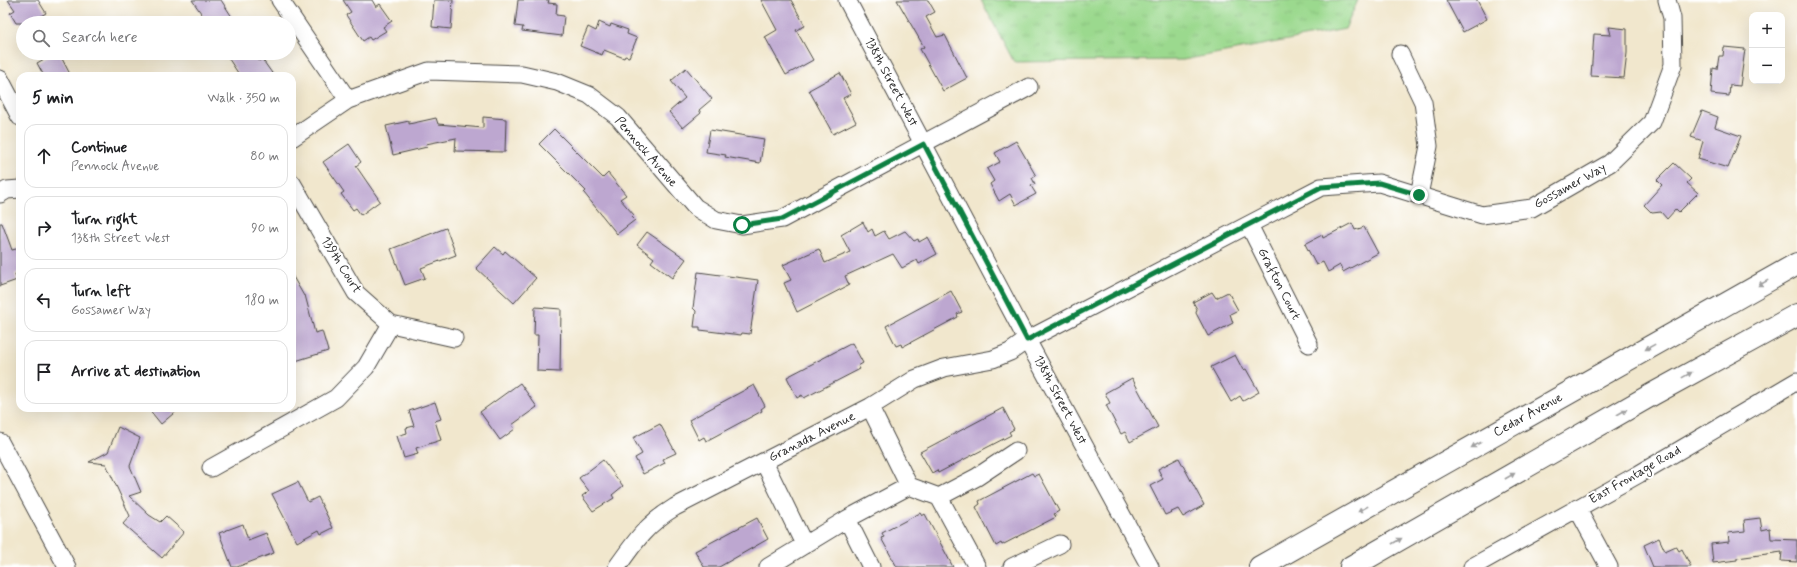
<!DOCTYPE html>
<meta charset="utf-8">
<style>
body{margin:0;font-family:Mynerve,sans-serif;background:#f2f2f2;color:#202124}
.controls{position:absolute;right:12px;top:12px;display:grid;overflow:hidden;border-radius:8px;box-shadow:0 4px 16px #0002}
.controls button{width:36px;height:36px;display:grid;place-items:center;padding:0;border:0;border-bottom:1px solid #e0e0e0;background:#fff;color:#202124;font:20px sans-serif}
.stop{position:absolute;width:12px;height:12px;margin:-9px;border:3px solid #0b8043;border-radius:50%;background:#fff}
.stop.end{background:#0b8043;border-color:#fff;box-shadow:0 1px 4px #0008}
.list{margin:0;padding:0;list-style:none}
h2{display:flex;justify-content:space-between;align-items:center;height:52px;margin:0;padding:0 16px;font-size:17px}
h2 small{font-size:13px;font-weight:400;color:#757577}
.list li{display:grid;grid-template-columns:26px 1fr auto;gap:12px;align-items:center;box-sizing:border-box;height:64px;margin:0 8px 8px;padding:0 8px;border:1px solid #e0e0e0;border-radius:12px}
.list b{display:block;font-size:15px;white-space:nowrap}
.list p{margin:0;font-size:13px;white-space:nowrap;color:#757577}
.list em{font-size:13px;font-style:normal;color:#757577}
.icon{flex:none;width:22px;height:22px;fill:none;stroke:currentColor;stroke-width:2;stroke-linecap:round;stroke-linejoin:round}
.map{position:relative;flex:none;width:1797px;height:567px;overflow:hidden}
.search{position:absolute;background:#fff;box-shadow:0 4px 16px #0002;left:16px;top:16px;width:280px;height:44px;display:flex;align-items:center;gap:10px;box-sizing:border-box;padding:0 14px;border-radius:22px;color:#757577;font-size:15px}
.panel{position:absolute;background:#fff;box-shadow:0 4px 16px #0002;left:16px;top:72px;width:280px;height:340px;border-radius:12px}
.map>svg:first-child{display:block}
.grass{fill:url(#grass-tufts);stroke:#63825c}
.building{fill:#bda7d0}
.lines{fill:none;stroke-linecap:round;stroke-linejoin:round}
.minor-casing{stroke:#494743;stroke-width:19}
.highway-casing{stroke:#494743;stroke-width:24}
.minor{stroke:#fff;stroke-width:17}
.highway{stroke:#fff;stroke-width:22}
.oneway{fill:#a0a0a0}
.route{stroke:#0b8043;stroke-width:5}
.labels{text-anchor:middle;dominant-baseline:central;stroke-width:4;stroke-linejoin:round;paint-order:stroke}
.street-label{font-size:13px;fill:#2b2b2b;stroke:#fff}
</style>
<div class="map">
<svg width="1797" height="567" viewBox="0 0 1797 567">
<defs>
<pattern id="grass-tufts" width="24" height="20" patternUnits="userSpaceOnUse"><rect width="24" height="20" fill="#9bd98e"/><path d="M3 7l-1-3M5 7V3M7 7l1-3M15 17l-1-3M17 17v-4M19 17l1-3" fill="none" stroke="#86ba7b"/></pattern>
</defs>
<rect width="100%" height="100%" fill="#fff"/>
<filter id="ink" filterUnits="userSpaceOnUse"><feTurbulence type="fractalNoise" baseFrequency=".025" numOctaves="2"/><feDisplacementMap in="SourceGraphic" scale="8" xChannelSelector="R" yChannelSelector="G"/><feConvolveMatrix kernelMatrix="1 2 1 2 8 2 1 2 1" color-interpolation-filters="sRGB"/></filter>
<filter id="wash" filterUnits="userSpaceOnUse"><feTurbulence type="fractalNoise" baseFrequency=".012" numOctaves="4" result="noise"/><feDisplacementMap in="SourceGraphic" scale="16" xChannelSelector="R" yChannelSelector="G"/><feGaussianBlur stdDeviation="0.9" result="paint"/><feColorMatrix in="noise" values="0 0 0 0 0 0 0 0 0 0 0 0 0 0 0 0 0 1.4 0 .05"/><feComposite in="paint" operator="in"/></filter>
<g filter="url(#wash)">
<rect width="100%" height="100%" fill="#f1e7cd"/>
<path class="grass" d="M981,0H1358L1345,29L1183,60L1014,62Z"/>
<g id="blocks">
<path class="building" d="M8,0H38L46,13L39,17L42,23H16L10,13L15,10Z
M192,0H221L236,23H208Z
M343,0H372L376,7L380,4L392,21L383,27L386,31L371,40L369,37L363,41L346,15L351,12Z
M434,0H453L451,29L432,27Z
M518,0H549L548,3L557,4L556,15L564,16L562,36L522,31L523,27L515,26Z
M761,0H791L805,26L796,30L813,60L786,75L765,37L777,30Z
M897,0H928L935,12L926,17L937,37L945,35L967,78L943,91L920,49L924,47Z
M1446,0H1477L1487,19L1463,32Z
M599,22L610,27L611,24L628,30L627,34L637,38L629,57L625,56L624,58L604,50L602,55L580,46L588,27L596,31Z
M1609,27L1627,29V53L1624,78L1591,76L1594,34L1611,35Z
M1724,47L1745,49L1740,86L1730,85L1729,96L1711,94L1713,68L1717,69L1719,56H1723Z
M55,53H59L71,76H44L37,63Z
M225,53H254L259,61L262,59L274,76H240Z
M686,68L712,99L699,110L701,113L683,128L669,112L685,98L671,81Z
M840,73L851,94L843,98L856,122L833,134L809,90Z
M1702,111L1718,117L1715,127L1741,136L1728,168L1698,159L1703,141L1691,137Z
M483,117L506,119L505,152L455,151L456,138L426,144L427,147L393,155L386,126L409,121V124L436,118L438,124L483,128Z
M554,129L603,178L608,173L626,195L620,199L634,215L632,217L635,220L617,234L584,193L586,191L539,144Z
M710,130L764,139L760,163L725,157L726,155L706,152Z
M1016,141L1036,176L1032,178L1035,184L1031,186L1036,194L1016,205L1010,194L999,201L990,184L994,181L987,169L1000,162L995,153Z
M349,144L361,162L356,166L380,201L361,215L356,208L353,210L341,194L344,192L323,162Z
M1674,163L1691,179L1687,183L1698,193L1679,212L1676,209L1667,219L1661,212L1652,213L1644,205L1662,185L1657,180Z
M863,222L868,232L872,229L875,236L884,231L889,239L905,231L914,241L918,239L919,242L928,237L937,254L919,264L917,260L902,268L893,254L845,276L849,285L797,312L784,283L791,280L783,265L819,249L825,263L850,252L841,235Z
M0,223H2L12,250L20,248V272L15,274L17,280L0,286Z
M1352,223L1355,230L1364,227L1378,253L1343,272L1340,265L1328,272L1323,262L1316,265L1305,244L1322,235L1323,238Z
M446,228L456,255L421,268L425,278L405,285L391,249Z
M647,232L686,259L672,278L651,262L654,258L637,245Z
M495,247L503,254L505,251L536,278L514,303L476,268Z
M698,272L758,280L750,334L742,333L741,335L700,330V327H694L696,311L693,308Z
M292,275L304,296L305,295L315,333L322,331L328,351L292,362Z
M951,291L962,312L957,314L958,317L902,347L901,344L896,346L886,326Z
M1212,292L1216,298L1228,292L1238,310L1230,314L1233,323L1208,336L1196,313L1197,309L1193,302Z
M535,307L561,309L560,372L537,371L538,335H534Z
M852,343L863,363L858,366L860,369L804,398L802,395L797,398L787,377Z
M1235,355L1243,370L1246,369L1259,392L1243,401L1240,396L1231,402L1211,367Z
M1132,378L1158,427L1130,442L1125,432L1121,434L1106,405L1110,403L1105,393Z
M520,383L537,407L512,425L515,429L500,440L480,412Z
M754,385L765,406L761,409L762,411L706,441L704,437L699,440L689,420Z
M435,402L441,419L435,421L441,440L416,448L418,454L404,458L397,436L407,433L406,428L414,426L409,411Z
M148,408H180L161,424Z
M1003,408L1014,429L1009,432L1011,435L938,473L937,470L932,473L920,452Z
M660,424L676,453L663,459L665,463L643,474L635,458L642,454L633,438Z
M118,427L140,438L130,466L141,492L129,496L149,515L160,522L166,516L184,532L162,558L123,524L130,516L106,464L89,462L108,452Z
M1179,458L1204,505L1183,517L1178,509L1165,515L1150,486L1163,479L1158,469Z
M603,460L623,486L612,495L614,498L593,511L582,496L589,491L579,478Z
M1032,473L1034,476L1039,474L1059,511L1054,514L1056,517L1002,545L1001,543L996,546L976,507L980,504L979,501Z
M298,482L308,502L318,497L333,528L321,534L319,530L297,542L272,494Z
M920,513L922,516L925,514L953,567H897L881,538L884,537L882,533Z
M757,518L768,539L719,567H704L695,551Z
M1760,518L1762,530L1770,528L1771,539L1797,540V562L1781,561L1782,552L1737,558V560L1713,563L1711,544L1729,542L1728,533L1745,531L1744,520Z
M243,524L248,540L266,533L274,553L237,567H232L219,533Z
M1659,538L1665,551L1676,546L1679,551L1682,549L1691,567H1653L1644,545Z"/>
</g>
</g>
<g filter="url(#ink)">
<use href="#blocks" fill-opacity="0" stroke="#494743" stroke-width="1"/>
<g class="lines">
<g class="minor-casing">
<path id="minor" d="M280,0L348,100
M847,0L1027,340L1150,567
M1400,54L1423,102L1429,146L1419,195
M0,79L20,117
M292,138L348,100L429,71L522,74L557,82L589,95L618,117L695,207L716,220L742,225L782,219L1029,87
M292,183L356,293L391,324L454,338
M0,194L7,190L20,189
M1249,225L1309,344
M870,407L909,486
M0,442L67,567
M764,462L804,544
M211,468L336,398L366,367L391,324
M939,497L977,567
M1577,508L1609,567
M847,519L871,567
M617,567C636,540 647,524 675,507L870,407L915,379L944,368L993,359L1010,352L1027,340L1321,187L1379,183L1482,215L1532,208L1610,163L1652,122L1673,65L1672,18L1667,0
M768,567L847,519L909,486L939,497L977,477L1016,451
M1012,567L1060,544
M1472,567L1639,474L1797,381"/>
</g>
<g class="highway-casing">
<path id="highway" d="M1260,567L1797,264
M1351,567L1653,394L1797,315"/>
</g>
<use href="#minor" class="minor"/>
<use href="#highway" class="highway"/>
</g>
<defs><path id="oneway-solid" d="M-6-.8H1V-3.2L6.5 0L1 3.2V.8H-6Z"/></defs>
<g class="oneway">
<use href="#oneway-solid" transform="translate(1763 283) rotate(151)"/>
<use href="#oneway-solid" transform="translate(1650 347) rotate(151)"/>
<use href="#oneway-solid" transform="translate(1687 375) rotate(-29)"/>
<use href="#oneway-solid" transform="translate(1622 412) rotate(-30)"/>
<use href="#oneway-solid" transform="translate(1476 445) rotate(151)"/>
<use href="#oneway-solid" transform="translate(1510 476) rotate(-30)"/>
<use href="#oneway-solid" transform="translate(1363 509) rotate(151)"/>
<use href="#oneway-solid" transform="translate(1397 541) rotate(-30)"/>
</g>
</g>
<g class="lines" filter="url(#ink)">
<path class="route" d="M742,225L782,219L924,144L1027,340L1321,187L1379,183L1419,195"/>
</g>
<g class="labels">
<g class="street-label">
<text transform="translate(891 82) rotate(62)">138th Street West</text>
<text transform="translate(646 152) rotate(49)">Pennock Avenue</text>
<text transform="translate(1570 186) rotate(-29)">Gossamer Way</text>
<text transform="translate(341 265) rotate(58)">139th Court</text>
<text transform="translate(1279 284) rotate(63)">Grafton Court</text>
<text transform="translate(1060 400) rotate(62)">138th Street West</text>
<text transform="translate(1528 415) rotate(-29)">Cedar Avenue</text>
<text transform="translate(812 437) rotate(-27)">Granada Avenue</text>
<text transform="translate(1635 475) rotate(-30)">East Frontage Road</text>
</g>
</g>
</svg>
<div class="controls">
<button>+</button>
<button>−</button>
</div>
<div class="stop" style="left:742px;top:225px"></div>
<div class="stop end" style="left:1419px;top:195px"></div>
<div class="search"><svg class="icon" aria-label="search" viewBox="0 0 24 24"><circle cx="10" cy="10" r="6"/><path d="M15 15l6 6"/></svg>Search here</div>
<section class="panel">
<h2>5 min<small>Walk · 350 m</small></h2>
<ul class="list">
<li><svg class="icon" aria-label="ahead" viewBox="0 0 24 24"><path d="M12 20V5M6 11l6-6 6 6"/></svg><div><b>Continue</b><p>Pennock Avenue</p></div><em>80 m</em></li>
<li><svg class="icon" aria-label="right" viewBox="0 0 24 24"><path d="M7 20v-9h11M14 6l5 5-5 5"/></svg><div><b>Turn right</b><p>138th Street West</p></div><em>90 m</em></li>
<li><svg class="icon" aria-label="left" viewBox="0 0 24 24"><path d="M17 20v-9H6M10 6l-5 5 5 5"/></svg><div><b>Turn left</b><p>Gossamer Way</p></div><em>180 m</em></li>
<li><svg class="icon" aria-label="arrive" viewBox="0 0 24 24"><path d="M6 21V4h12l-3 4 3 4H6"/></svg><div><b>Arrive at destination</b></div></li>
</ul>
</section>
</div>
